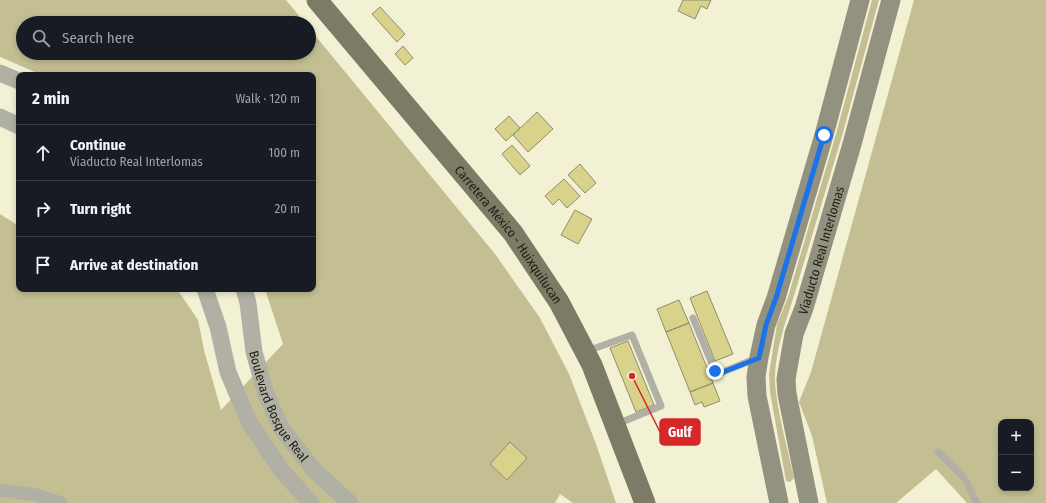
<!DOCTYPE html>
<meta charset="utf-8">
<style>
body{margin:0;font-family:"Fira Sans Condensed",sans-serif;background:#242831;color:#f1f3f6}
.controls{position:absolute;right:12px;bottom:12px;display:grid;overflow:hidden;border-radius:8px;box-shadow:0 2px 6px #0003}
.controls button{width:36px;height:36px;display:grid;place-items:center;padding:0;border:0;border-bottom:1px solid #363941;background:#171b24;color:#f1f3f6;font:20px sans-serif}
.stop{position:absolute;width:12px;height:12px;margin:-9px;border:3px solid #1a73e8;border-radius:50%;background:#fff}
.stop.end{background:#1a73e8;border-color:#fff;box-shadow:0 1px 4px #0008}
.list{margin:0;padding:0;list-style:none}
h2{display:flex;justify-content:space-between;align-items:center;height:52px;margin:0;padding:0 16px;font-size:17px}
h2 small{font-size:13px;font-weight:400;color:#9ea1a6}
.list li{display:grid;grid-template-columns:26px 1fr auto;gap:12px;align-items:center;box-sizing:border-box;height:56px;padding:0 16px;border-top:1px solid #363941}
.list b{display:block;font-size:15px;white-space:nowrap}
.list p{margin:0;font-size:13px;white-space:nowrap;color:#9ea1a6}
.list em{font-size:13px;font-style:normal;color:#9ea1a6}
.icon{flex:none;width:22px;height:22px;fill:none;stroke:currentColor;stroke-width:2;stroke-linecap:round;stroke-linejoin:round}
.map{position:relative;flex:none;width:1046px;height:503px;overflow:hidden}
.search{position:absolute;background:#171b24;box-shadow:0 2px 6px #0003;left:16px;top:16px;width:300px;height:44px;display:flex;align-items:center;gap:10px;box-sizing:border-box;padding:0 14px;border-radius:22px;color:#9ea1a6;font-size:15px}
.panel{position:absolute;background:#171b24;box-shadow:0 2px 6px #0003;left:16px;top:72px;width:300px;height:220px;border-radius:8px}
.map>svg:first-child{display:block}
.green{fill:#c3bf93;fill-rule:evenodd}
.building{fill:#d9d28b;stroke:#8f8d72}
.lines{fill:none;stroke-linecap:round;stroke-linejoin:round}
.service{stroke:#b1b0a4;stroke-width:7}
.minor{stroke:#b1b0a4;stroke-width:13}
.tertiary{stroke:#b1b0a4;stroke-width:17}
.secondary{stroke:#93917f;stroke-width:19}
.primary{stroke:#7d7b65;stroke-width:21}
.route{stroke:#1a73e8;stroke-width:5}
.labels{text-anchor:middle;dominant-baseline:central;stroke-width:3.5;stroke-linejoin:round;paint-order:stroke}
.street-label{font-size:13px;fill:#1e1d12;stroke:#fffdec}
.leader{fill:none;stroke:#d62828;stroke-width:1.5}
.callout-dot{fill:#d62828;stroke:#fffdec;stroke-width:1.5}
.callout{fill:#d62828;stroke:#d62828;stroke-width:1.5}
.callout-label{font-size:14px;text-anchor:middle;font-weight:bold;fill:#fff}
</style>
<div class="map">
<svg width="1046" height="503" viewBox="0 0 1046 503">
<rect width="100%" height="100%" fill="#f3f1d3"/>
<path class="green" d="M0,0H286L305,23H23V53H309V28L495,254L540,318L569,374L596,444L616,503H573L560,494L555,503H0V214L19,226V289H177L198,320L204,350L221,410L283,344L265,289H313V75H42L0,57Z
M872,0H879L842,136L793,299C785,323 777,347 775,373C774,402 788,449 794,478L790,482L786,481L770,392L769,374L777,324L788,297L836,134Z
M914,0H1046V503H967L936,469L896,503H827L812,436L799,402L811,372ZM1001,422H1031V488H1001Z"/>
<path class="building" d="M683,0H711L707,9L701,6L695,19L678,11Z
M380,7L405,34L397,42L372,14Z
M403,46L413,58L405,65L395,54Z
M537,112L553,129L528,152L513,135Z
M509,116L520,128L506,141L495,129Z
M512,145L530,166L520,175L502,154Z
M580,164L596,183L585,193L568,175Z
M564,179L580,196L567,208L559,199L553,205L545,196Z
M575,210L592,219L578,244L561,235Z
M707,291L733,354L715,361L690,298Z
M679,300L689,323L666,332L657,309Z
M689,323L713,383L690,392L666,332Z
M628,341L654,405L636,412L610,348Z
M713,383L720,401L704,407L702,402L695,405L690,392Z
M510,442L527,458L507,480L490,464Z"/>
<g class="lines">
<path class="service" d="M693,318L715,371L718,374L757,358
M587,351L632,335L661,406L617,424
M938,452L965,479L977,503"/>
<path class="minor" d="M0,490L36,495L61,503"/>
<g class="tertiary">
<path d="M0,73L19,81"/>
<path d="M0,117L19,126"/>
<path d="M205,289L218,327L228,372L249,422L282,471L311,503"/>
<path id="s1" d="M244,289L248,303L254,352L266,394L281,428L314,470L350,503"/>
</g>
<g class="secondary">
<path d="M779,503L757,396L756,377L759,357L766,325L776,298L824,135L860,0"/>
<path id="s2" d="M809,503L787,394L786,379L794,334L804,308L852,144L891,0"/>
</g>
<path class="primary" id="s3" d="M317,0L513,233L559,302L592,365L645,503"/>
</g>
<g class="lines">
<path class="route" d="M715,371L718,374L759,358L766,325L776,298L824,135"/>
</g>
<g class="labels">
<g class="street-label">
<text stroke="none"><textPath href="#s3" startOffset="303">Carretera México - Huixquilucan</textPath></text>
<text stroke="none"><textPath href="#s2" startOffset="260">Viaducto Real Interlomas</textPath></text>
<text stroke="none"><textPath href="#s1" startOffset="124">Boulevard Bosque Real</textPath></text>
</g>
</g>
<path class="leader" d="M632 376L660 432"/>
<circle class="callout-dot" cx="632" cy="376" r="4"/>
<rect class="callout" x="660" y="419" width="40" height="26" rx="4"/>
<g class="callout-label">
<text x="680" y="437">Gulf</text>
</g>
</svg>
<div class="controls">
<button>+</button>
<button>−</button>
</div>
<div class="stop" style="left:824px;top:135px"></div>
<div class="stop end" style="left:715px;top:371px"></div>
<div class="search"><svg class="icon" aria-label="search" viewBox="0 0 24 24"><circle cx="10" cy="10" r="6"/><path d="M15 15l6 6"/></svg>Search here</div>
<section class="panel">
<h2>2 min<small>Walk · 120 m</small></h2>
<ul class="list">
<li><svg class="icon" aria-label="ahead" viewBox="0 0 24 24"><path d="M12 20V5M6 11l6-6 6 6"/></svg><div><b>Continue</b><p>Viaducto Real Interlomas</p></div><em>100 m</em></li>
<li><svg class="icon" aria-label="right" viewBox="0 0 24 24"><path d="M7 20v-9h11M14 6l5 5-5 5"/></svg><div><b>Turn right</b></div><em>20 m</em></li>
<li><svg class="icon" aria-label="arrive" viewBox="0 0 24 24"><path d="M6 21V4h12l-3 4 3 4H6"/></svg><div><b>Arrive at destination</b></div></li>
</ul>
</section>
</div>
